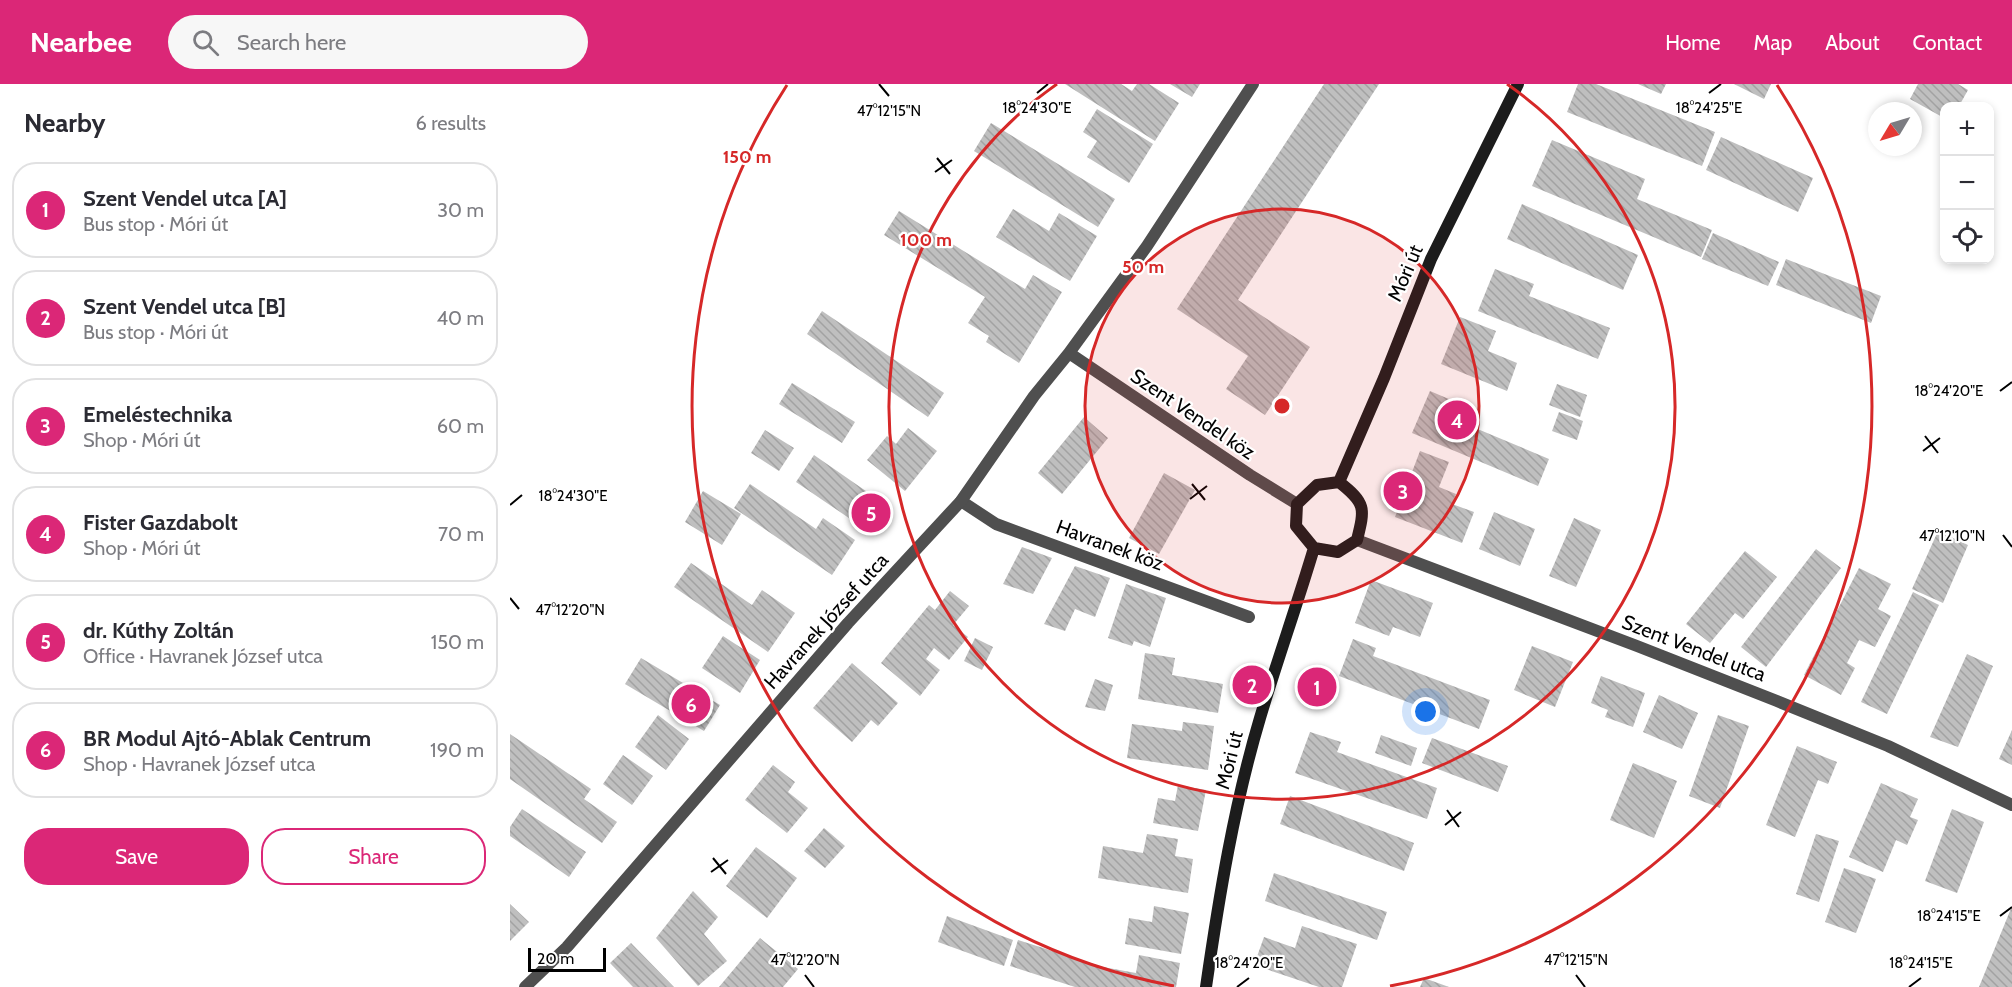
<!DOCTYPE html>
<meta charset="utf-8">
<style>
body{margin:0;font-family:Cabin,sans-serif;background:#f7f7f7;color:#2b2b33}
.controls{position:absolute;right:18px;top:18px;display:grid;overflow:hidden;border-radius:12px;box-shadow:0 3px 9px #0003}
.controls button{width:54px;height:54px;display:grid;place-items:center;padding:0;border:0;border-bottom:2px solid #e1e1e2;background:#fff;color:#2b2b33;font:30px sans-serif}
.compass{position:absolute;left:1358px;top:18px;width:54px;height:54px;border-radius:50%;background:#fff;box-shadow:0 3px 9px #0003;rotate:232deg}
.scale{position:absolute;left:18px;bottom:15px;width:78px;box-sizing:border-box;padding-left:6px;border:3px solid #000;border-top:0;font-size:16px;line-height:21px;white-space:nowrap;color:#000;-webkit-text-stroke:4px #fff;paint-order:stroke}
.you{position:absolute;left:916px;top:628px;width:21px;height:21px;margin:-15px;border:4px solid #fff;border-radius:50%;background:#1a73e8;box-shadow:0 0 0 9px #1a73e833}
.badge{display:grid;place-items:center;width:39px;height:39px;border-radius:50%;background:#db2777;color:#fff;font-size:20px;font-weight:700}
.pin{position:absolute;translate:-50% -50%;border:3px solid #fff;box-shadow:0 2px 6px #0006}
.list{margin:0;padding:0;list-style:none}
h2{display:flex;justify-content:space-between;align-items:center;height:78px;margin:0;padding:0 24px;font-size:26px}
h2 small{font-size:20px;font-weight:400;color:#7c7c81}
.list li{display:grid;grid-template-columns:39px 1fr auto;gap:18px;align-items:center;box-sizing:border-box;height:96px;margin:0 12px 12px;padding:0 12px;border:2px solid #e1e1e2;border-radius:24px}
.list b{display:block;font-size:22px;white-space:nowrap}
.list p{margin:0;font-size:20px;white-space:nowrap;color:#7c7c81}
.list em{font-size:20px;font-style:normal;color:#7c7c81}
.actions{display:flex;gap:12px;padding:18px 24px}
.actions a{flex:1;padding:14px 0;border:2px solid #db2777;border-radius:24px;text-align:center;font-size:21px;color:#db2777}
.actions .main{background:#db2777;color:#fff}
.icon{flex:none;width:33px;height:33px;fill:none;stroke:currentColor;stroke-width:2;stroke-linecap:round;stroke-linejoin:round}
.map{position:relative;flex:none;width:1502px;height:903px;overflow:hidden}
header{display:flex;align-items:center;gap:36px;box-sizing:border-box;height:84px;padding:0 30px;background:#db2777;color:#fff}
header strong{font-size:28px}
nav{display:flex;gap:33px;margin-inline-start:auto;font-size:21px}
.search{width:420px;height:54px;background:#f7f7f7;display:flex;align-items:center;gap:15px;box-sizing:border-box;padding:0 21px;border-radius:33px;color:#7c7c81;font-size:22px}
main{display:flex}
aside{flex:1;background:#fff}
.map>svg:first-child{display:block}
.building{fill:url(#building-back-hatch)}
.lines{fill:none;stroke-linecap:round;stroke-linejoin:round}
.lane{stroke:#4f4f4f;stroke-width:12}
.street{stroke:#4f4f4f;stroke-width:12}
.secondary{stroke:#1c1c1c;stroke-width:12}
.ticks{fill:none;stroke:#000;stroke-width:2}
.ring{fill:none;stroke:#d62828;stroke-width:3}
.labels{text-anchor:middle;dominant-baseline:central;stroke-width:4.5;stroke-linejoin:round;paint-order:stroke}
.street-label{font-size:20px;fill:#000;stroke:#fff}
.ticks-label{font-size:15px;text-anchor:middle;fill:#000;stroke:#fff;stroke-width:4.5;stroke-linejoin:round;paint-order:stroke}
.centre{fill:#d62828;stroke:#fff;stroke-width:3}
.ring-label{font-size:18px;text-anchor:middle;font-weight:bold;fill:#d62828;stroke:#fff;stroke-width:4.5;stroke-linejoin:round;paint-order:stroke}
</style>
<header>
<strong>Nearbee</strong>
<div class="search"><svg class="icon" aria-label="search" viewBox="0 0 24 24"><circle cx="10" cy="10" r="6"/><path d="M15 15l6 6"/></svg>Search here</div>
<nav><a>Home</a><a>Map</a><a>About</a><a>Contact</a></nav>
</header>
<main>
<aside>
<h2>Nearby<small>6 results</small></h2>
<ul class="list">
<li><span class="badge">1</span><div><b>Szent Vendel utca [A]</b><p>Bus stop · Móri út</p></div><em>30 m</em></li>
<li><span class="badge">2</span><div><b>Szent Vendel utca [B]</b><p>Bus stop · Móri út</p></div><em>40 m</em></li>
<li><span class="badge">3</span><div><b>Emeléstechnika</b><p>Shop · Móri út</p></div><em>60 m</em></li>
<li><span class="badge">4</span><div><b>Fister Gazdabolt</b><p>Shop · Móri út</p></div><em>70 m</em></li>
<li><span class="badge">5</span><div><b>dr. Kúthy Zoltán</b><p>Office · Havranek József utca</p></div><em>150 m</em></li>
<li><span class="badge">6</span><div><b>BR Modul Ajtó-Ablak Centrum</b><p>Shop · Havranek József utca</p></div><em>190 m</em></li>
</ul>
<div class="actions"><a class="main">Save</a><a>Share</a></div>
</aside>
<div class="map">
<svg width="1502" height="903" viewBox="0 0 1502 903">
<defs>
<pattern id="building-back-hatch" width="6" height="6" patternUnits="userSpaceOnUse" patternTransform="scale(1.5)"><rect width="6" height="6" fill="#bfbfbf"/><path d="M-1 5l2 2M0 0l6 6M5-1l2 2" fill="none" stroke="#a2a2a2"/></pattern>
</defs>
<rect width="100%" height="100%" fill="#fff"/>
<path class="building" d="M555,0H611L622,7L627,0H639L669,19L645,57Z
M660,0H690L682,13Z
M814,0H869L728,216L800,263L755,331L716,305L738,272L667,225Z
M1068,0H1086L1205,48L1192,82L1057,28Z
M1128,0H1156L1151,10Z
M1224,0H1261L1254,15Z
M1408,0H1448L1458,6L1449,22H1434V34L1400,15Z
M587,25L643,60L619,99L577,73L587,57L573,48Z
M481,39L605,115L588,143L464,67Z
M1211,53L1303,94L1288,128L1196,86Z
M1042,56L1135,95L1127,115L1202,146L1191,173L1022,102Z
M1012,120L1128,171L1113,206L997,155Z
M503,125L539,147L549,129L587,152L560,197L486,153Z
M389,127L515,205L523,191L552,208L509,279L476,258L479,252L458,239L475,213L374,151Z
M1203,149L1269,178L1258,202L1192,175Z
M1276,175L1371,212L1361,239L1266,201Z
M985,185L1024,200L1019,212L1100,244L1088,275L968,227Z
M312,227L434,309L418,333L297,250Z
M950,233L986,247L978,267L1007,279L997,307L931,280Z
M282,299L345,338L332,359L269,320Z
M1047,300L1077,311L1070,333L1039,321Z
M920,307L953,321L946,336L1039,375L1028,402L902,349Z
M1049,328L1073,337L1067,356L1042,347Z
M574,333L598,354L552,410L528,389Z
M398,344L427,367L395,407L357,376L377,352L386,360Z
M255,346L284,364L269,387L241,369Z
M910,367L939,378L929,403L946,410L942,420L964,428L952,459L885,433Z
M304,371L376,421L358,447L286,398Z
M654,389L685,406L649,470L619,454Z
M240,400L306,445L313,434L345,456L322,491L224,424Z
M193,407L231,430L212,461L175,438Z
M984,428L1025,445L1010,482L969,465Z
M1064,434L1091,446L1066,503L1039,492Z
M1428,447L1458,461L1433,519L1402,505Z
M512,463L542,474L523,510L493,500Z
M1306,465L1331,484L1256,583L1231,563Z
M1235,467L1267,493L1233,535L1225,529L1200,559L1176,540Z
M181,479L242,521L252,506L285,529L258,568L164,503Z
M565,482L600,494L585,533L565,525L555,547L534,540Z
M1349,484L1381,500L1368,525L1381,532L1365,563L1349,556L1337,579L1345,584L1331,611L1294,591Z
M861,496L923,519L910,553L883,543L879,552L845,539Z
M616,500L656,514L640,563L624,557L622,562L598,554Z
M440,507L459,522L443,541L458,553L439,576L424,564L416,575L430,586L410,612L371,579L419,521L425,526Z
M1403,508L1429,521L1377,630L1351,618Z
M213,552L250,576L230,609L192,584Z
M465,554L483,563L472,586L454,577Z
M843,555L866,564L863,572L980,616L969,645L829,592Z
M1022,562L1063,578L1045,623L1004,606Z
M635,569L665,574L662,591L713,600L708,629L628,615Z
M1457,570L1483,582L1448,663L1420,653Z
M131,574L210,621L194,647L115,600Z
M342,579L388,619L368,642L361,636L342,658L303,624Z
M1091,592L1135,609L1123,643L1095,633L1098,626L1081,619Z
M585,595L603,601L595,627L575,623Z
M1149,611L1188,629L1172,665L1133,648Z
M148,631L179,655L156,686L125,663Z
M1208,631L1239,642L1210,724L1179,712Z
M673,638L704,642L698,686L617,674L622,640L672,647Z
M1502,646V681L1489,675Z
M800,648L831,658L827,668L927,704L917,735L785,689Z
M0,650L81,705L74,715L107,738L92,759L0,695Z
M871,651L907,664L901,682L865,669Z
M922,654L998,682L988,708L912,679Z
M1287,662L1327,678L1318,700L1308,696L1285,753L1256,741Z
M113,671L143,692L122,721L93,700Z
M1123,679L1167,697L1144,754L1100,736Z
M263,681L285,698L278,708L298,724L277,749L235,716Z
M1371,699L1408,715L1400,733L1408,736L1397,761L1386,756L1373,788L1339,773Z
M668,701L696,706L688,747L643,739L648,714L665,717Z
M780,712L904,759L894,787L770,740Z
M12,725L76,768L59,793L0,752V743Z
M1442,725L1474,738L1447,809L1415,797Z
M314,744L335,762L315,784L294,767Z
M637,750L668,755L665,772L683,775L678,809L588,794L593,762L633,769Z
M1306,750L1329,757L1309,818L1286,810Z
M246,763L287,794L257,834L216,802Z
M1334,784L1366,795L1346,849L1315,838Z
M764,789L877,828L867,856L755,817Z
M183,807L208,833L194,850L217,877L188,902L146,854Z
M0,820L19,838L0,857Z
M644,822L679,829L671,870L615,860L619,834L642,838Z
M1502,822V903H1469Z
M437,832L503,856L494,882L428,858Z
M792,842L847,860L832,903H809L744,881L754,853L785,864Z
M250,854L288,885L273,903H209Z
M508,856L593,883L626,889L629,871L670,879L666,903H565L500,882Z
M121,859L164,903H123L100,879Z
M914,894L939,903H910Z"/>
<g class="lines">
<path class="lane" d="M451,417L486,440L739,533"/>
<path class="street" d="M559,269L740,391L787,420
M847,456L1127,562L1267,617L1378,662L1502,721
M15,903L57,863L338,539L451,417L524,312L559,269L637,162L743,0"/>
<path class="secondary" d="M829,398L874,294L921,175L1008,0
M829,398C856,419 855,424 847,456L828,468L804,464L786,442L787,420L807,401Z
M696,903C709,813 724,721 750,634C767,577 787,521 804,464"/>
</g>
<path class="ticks" d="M369,0L379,12M527,9L538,0M1199,9L1211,0M427,74L440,90M425,88L442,76M1490,307L1502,298M1415,352L1428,369M1413,367L1430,354M682,400L695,416M680,415L697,402M0,421L12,411M1493,451L1502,463M0,514L9,525M937,726L949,743M935,741L951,728M203,774L216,790M201,788L218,776M1490,832L1502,823M295,891L304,903M1066,891L1075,903M727,903L739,894M1399,903L1411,894"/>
<circle cx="772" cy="322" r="197" fill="#d62828" fill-opacity=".12"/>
<g class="ring">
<circle cx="772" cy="322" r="197"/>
<path d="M997 0A393 393 0 1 1 547 0"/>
<path d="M664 902A590 590 0 0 1 277 1M1267 1A590 590 0 0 1 880 902"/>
</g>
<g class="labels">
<g class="street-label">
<text transform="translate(895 189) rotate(-67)">Móri út</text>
<text transform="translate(683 330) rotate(34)">Szent Vendel köz</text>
<text transform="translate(600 461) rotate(20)">Havranek köz</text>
<text transform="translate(316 537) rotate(-48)">Havranek József utca</text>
<text transform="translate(1184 564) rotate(21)">Szent Vendel utca</text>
<text transform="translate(719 676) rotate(-76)">Móri út</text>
</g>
</g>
<g class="ticks-label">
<text x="527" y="29">18°24'30"E</text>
<text x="1199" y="29">18°24'25"E</text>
<text x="379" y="32">47°12'15"N</text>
<text x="1439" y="312">18°24'20"E</text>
<text x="63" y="417">18°24'30"E</text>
<text x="1442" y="457">47°12'10"N</text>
<text x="60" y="531">47°12'20"N</text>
<text x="1439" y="837">18°24'15"E</text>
<text x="295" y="881">47°12'20"N</text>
<text x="1066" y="881">47°12'15"N</text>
<text x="739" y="884">18°24'20"E</text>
<text x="1411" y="884">18°24'15"E</text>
</g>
<circle cx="772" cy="322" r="9" class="centre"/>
<g class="ring-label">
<text x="237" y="79">150 m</text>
<text x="416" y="162">100 m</text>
<text x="633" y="189">50 m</text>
</g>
</svg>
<div class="controls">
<button>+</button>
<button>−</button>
<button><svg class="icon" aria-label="locate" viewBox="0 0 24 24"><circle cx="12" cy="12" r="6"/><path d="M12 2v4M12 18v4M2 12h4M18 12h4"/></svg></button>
</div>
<svg class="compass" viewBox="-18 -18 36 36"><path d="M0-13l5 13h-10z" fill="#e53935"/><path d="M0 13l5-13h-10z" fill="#7c7c81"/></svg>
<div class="scale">20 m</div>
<div class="you"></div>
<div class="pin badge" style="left:807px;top:603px">1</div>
<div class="pin badge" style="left:742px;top:601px">2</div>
<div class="pin badge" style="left:893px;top:407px">3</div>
<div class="pin badge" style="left:947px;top:336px">4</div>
<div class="pin badge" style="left:361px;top:429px">5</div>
<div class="pin badge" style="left:181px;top:620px">6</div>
</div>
</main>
